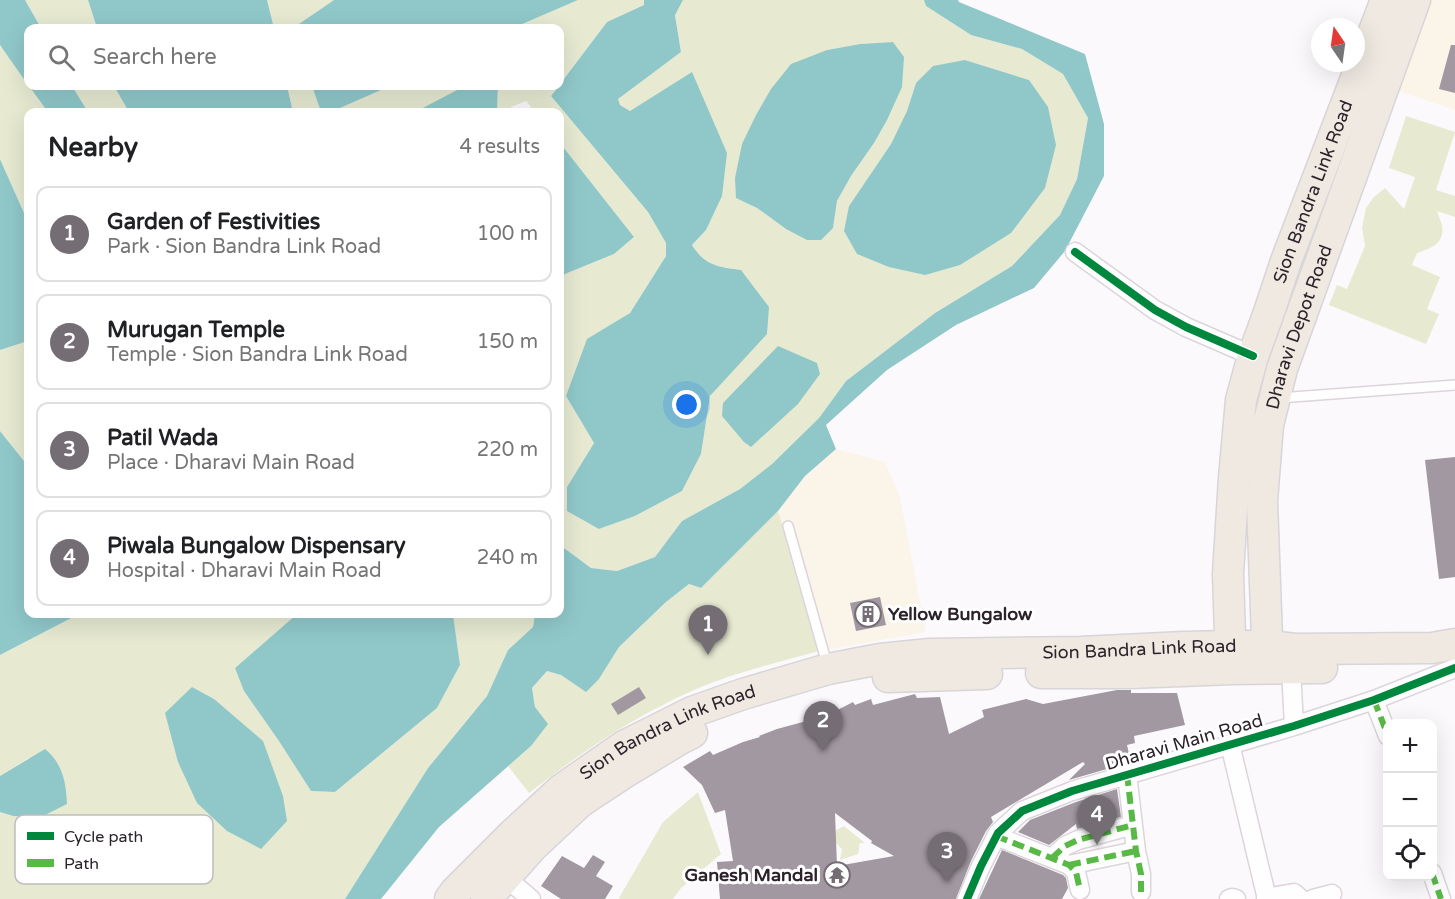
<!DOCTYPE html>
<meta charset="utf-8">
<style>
body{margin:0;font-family:"Varela Round",sans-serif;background:#f6f6f6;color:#202124}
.controls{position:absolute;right:18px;bottom:18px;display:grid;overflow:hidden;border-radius:12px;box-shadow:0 6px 24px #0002}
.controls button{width:54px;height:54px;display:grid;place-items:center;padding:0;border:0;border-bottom:2px solid #e0e0e0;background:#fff;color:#202124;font:30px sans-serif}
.compass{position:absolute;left:1311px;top:18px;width:54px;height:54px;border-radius:50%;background:#fff;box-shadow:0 6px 24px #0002;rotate:347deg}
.you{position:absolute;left:687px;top:405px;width:21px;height:21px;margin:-15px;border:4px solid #fff;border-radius:50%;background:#1a73e8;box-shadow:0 0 0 9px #1a73e833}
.badge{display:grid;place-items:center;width:39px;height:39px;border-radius:50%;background:#746d74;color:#fff;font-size:20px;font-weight:700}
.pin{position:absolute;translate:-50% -50px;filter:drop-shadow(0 2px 3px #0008)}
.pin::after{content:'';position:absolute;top:32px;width:21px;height:18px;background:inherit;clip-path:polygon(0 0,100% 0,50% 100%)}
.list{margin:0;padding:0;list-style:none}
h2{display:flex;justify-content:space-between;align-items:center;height:78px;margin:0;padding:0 24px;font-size:26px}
h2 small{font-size:20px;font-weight:400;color:#757577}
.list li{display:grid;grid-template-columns:39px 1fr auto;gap:18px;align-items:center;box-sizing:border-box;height:96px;margin:0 12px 12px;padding:0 12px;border:2px solid #e0e0e0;border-radius:12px}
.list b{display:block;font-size:22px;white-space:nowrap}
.list p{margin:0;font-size:20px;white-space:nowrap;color:#757577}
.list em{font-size:20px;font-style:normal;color:#757577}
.icon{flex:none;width:33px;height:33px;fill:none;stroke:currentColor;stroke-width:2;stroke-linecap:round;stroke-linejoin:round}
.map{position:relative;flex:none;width:1455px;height:899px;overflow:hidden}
.search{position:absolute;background:#fff;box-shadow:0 6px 24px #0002;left:24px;top:24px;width:540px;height:66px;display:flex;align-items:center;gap:15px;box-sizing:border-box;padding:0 21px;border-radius:12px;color:#757577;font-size:22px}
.panel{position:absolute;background:#fff;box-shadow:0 6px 24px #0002;left:24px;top:108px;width:540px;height:510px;border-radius:12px}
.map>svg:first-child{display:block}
.industrial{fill:#faf4e9}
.green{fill:#e7ead1;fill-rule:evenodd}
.water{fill:#90c8ca}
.building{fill:#a198a1;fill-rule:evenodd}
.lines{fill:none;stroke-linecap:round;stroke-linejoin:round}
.service-casing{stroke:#dcd5db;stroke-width:12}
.minor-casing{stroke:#dcd5db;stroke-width:21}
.primary-casing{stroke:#d8d5d8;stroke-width:33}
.service{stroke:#fffeff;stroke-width:9}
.minor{stroke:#fffeff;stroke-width:18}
.primary{stroke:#efe9e2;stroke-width:30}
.quiet{stroke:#58b947;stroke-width:6;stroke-dasharray:12 6;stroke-linecap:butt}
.cycleway-casing{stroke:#fff;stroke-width:11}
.cycleway{stroke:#00873e;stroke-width:8}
.labels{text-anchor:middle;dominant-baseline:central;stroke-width:6;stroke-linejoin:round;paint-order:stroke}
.street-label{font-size:18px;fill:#2b222a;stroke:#fff}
.poi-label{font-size:18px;font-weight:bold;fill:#2b222a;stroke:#fff;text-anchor:start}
.key{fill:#fff;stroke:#bfbdbf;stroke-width:1.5}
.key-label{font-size:16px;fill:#2b222a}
</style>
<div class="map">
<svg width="1455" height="899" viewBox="0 0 1455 899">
<rect width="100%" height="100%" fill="#fcf9fc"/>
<path class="industrial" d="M1429,0H1455V110L1396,90Z
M836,449L885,462L900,497L926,632L819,651L778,511L805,476Z"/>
<path class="green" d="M25,0H88L97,28H41Z
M267,0H334L293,28H274Z
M578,0H644V5L607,22L560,84V28H513Z
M683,0H924L926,6L971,35L1022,49L1063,74L1088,118L1077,179L1060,215L1012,266L935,313L846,381L819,418L772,464L740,489L682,521L655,557L617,571L591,568L560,545V276L614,254L634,237L560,143V112H535L526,101L511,107V112H497L498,86L461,89L415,112H331L390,86H558L551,96L648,212L666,243V256L630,313L617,322L566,396L594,443L567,487L599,529L635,516L682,491L701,454L710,396L732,371L741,270C719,267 705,266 692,245L706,230L692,73L630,111L620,105L617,99L681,52L675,14ZM893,42L874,143L851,176L837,201L833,228L786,229L757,208L737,198L827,50L860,44ZM965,60L1029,80L849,206L891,144L907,111L916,83Z
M0,45L48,112H28V222L0,159Z
M72,86H114L129,112H88Z
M287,86H312L321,112H293Z
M1406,116L1455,132L1436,190L1455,196V217L1437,211C1438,215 1441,221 1442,225C1445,244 1431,248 1417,253L1412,265L1440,277L1427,309L1439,314L1426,344L1329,305L1337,285L1347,289L1365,246L1362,227L1366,208L1374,197L1385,188L1404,209L1415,177L1389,168Z
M28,341V466L0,431V350Z
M778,511L819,651C776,663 732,673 692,691C633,717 580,753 529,793L508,766L531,746L535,707L532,688L547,671L561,675L599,679L619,647L666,602L689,584L701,588Z
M79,614H297L235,668L311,791L335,792L437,708L460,665L452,614H535L533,627L508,650L487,696L428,768L345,899H0V812L13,816L29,758L0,776V655Z
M698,792L721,854L681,888L673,899H620L619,898L663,822Z
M844,826L865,843H860L858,854L840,860L842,849L836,843L831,833Z"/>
<path class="water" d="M0,0H25L41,28H28V85L0,45Z
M88,0H267L274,28H97Z
M334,0H578L513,28H293Z
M644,0H683L675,15L681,52L618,99L620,105L630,111L692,72L727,153L722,196L706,230L692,245C705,266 719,267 741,270L769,307L767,334L710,396L701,454L682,491L635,516L599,529L567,511V487L594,443L566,396L587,339L630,313L666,256V243L648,212L551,96L607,22L644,5Z
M924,0H958L959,2L1085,54L1104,124V176L1065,251L1034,288L956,325L887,370L826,425L836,449L805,476L778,511L701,588L689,584L666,602L619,647L599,679L586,692L561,675L547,671L532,688L535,707L548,724L531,746L439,827L381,899H345L428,768L487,696L508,650L533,627L535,614H560V545L591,568L617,571L655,557L682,521L740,489L772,464L819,418L846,381L935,313L1012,266L1060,215L1077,179L1088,118L1063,74L1022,49L971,35L926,6Z
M893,42L904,57L902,87L887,120L874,143L851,176L837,201L833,228L821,240H807L786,229L757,208L736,198L735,178L742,144L756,115L771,89L791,64L827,50L860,44Z
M965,60L1029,80L1048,107L1056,145L1045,188L1011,233L960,265L925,275L889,267L857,254L844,231L849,206L891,144L907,111L916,83L933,66Z
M29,86H72L88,112H48Z
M114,86H287L293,112H129Z
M312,86H390L331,112H321Z
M498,86L497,112H415L461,88Z
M560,143L634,237L614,254L560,276Z
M0,159L28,222V341L0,350Z
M778,346L817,363L820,374L798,404L751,447L744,442L722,416L723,403Z
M0,431L28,466V614H79L0,655Z
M297,614H452L453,615L460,665L437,708L335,792L311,791L279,741L244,691L235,668Z
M192,687L214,699L263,741L283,796L287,821L261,849L227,831L197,803L178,762L165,713Z
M45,749C63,764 66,782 67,804L41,817L13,816L0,812V776Z"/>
<path class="building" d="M1451,45H1455V93L1439,89Z
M1455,457V577L1439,579L1425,460Z
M880,597L886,625L856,631L850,603Z
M639,687L646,698L618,715L611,704Z
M1117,690H1131V693H1177L1185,725L1134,736L1135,743L1127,745L1131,762L1069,780L1085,764L1083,762L991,817L993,822L986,831L971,861L956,899H720L717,862L733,861L725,810L715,813L702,785L683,767L710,751L713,755L743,742L760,737L759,736L777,729L814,719L816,722L827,714L828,715L853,702L855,705L871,699L873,705L915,694L917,698L940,697L949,734L984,717L982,710L1026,699L1043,704ZM835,813L872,841L871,843L894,856L837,866Z
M1117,789L1121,817L1077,829L1076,824L1049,845L1018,832L1030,820L1076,802Z
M1002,850L1063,875L1066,878L1068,888L1062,899H979Z
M593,855L605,862L596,876L613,886L605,899H561L541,886L562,856L584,868Z"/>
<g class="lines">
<g class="service-casing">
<path id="service" d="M1279,398L1455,385
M788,526L827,664"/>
</g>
<g class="minor-casing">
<path id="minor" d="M1075,252L1155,310L1186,327L1253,356
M1291,669L1294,726
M1374,700L1388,736
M1230,744L1267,899
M1127,774L1136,851L1141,874V892
M996,836L1069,865L1076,872L1080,890
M1052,858L1065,846L1078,840L1133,825
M1069,865L1136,851
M1432,873L1441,899
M505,877L531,899
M1266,898L1294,893L1301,899
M967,899L981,866L998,833L1022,811L1072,791L1294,726L1374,700L1455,668
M1229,899L1232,898L1236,899
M1313,899L1332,894"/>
</g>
<g class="primary-casing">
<g id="primary">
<path id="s1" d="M1268,666L1262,501L1268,425L1282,369L1415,0"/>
<path id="s2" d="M1231,667L1228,574L1234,478L1241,400L1253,356L1268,315L1286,261L1386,0"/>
<path d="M1041,673H1130L1232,669L1322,668"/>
<path d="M888,677L987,674"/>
<path id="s3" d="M450,899L456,891L512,835L562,789L624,746L692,712L743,694L828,669L880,659L930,654L1081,652L1184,647L1231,646H1268L1296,649L1432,648L1455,644"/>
<path d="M486,899L532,847L580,802L624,773L680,739L692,733"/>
</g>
</g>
<use href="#service" class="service"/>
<use href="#minor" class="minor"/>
<use href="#primary" class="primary"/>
<path class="quiet" d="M1374,700L1388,736
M1127,774L1136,851L1141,874V892
M996,836L1069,865L1076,872L1080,890
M1052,858L1065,846L1078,840L1133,825
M1069,865L1136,851
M1432,873L1441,899"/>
<g class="cycleway-casing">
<path id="cycleway" d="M1075,252L1155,310L1186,327L1253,356
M967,899L981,866L998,833L1022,811L1072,791L1294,726L1374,700L1455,668"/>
</g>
<use href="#cycleway" class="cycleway"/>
</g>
<defs>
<g id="building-ring" transform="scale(1.35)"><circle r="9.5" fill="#fff" stroke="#746d74" stroke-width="1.5"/><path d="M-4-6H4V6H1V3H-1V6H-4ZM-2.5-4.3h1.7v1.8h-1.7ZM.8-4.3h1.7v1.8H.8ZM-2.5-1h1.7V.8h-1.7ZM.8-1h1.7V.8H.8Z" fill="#746d74"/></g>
<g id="temple-ring" transform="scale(1.35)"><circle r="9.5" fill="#fff" stroke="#746d74" stroke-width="1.5"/><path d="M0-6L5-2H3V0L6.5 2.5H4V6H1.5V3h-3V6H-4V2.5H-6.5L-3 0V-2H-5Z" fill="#746d74"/></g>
</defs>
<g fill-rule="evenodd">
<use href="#building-ring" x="868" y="614"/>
<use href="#temple-ring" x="837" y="875"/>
</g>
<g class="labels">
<g class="street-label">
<text stroke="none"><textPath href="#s2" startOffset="488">Sion Bandra Link Road</textPath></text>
<text stroke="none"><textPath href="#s1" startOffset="344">Dharavi Depot Road</textPath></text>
<text stroke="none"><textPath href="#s3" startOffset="764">Sion Bandra Link Road</textPath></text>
<text stroke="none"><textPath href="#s3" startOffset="278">Sion Bandra Link Road</textPath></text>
<text transform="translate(1184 742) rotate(-16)">Dharavi Main Road</text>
</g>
<g class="poi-label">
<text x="888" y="614">Yellow Bungalow</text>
<text x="818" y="875" text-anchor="end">Ganesh Mandal</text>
</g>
</g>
<rect x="15" y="815" width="198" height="69" rx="9" class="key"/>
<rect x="27" y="832" width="27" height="8" fill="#00873e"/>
<rect x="27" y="859" width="27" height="8" fill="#58b947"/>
<g class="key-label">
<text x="64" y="842">Cycle path</text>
<text x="64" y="869">Path</text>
</g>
</svg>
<div class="controls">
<button>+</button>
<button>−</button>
<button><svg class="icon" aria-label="locate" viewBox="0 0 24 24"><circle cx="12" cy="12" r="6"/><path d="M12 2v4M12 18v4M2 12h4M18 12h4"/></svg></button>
</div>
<svg class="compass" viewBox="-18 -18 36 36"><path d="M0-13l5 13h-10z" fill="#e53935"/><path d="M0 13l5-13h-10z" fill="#757577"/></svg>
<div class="you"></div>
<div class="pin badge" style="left:708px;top:655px">1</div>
<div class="pin badge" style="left:823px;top:751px">2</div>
<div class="pin badge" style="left:947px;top:882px">3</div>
<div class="pin badge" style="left:1097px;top:845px">4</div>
<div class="search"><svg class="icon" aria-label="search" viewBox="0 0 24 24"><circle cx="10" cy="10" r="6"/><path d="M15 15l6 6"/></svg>Search here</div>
<section class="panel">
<h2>Nearby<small>4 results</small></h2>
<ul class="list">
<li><span class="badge">1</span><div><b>Garden of Festivities</b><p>Park · Sion Bandra Link Road</p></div><em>100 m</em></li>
<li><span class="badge">2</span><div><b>Murugan Temple</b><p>Temple · Sion Bandra Link Road</p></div><em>150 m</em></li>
<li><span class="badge">3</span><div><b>Patil Wada</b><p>Place · Dharavi Main Road</p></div><em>220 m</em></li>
<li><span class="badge">4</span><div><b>Piwala Bungalow Dispensary</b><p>Hospital · Dharavi Main Road</p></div><em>240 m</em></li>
</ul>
</section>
</div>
